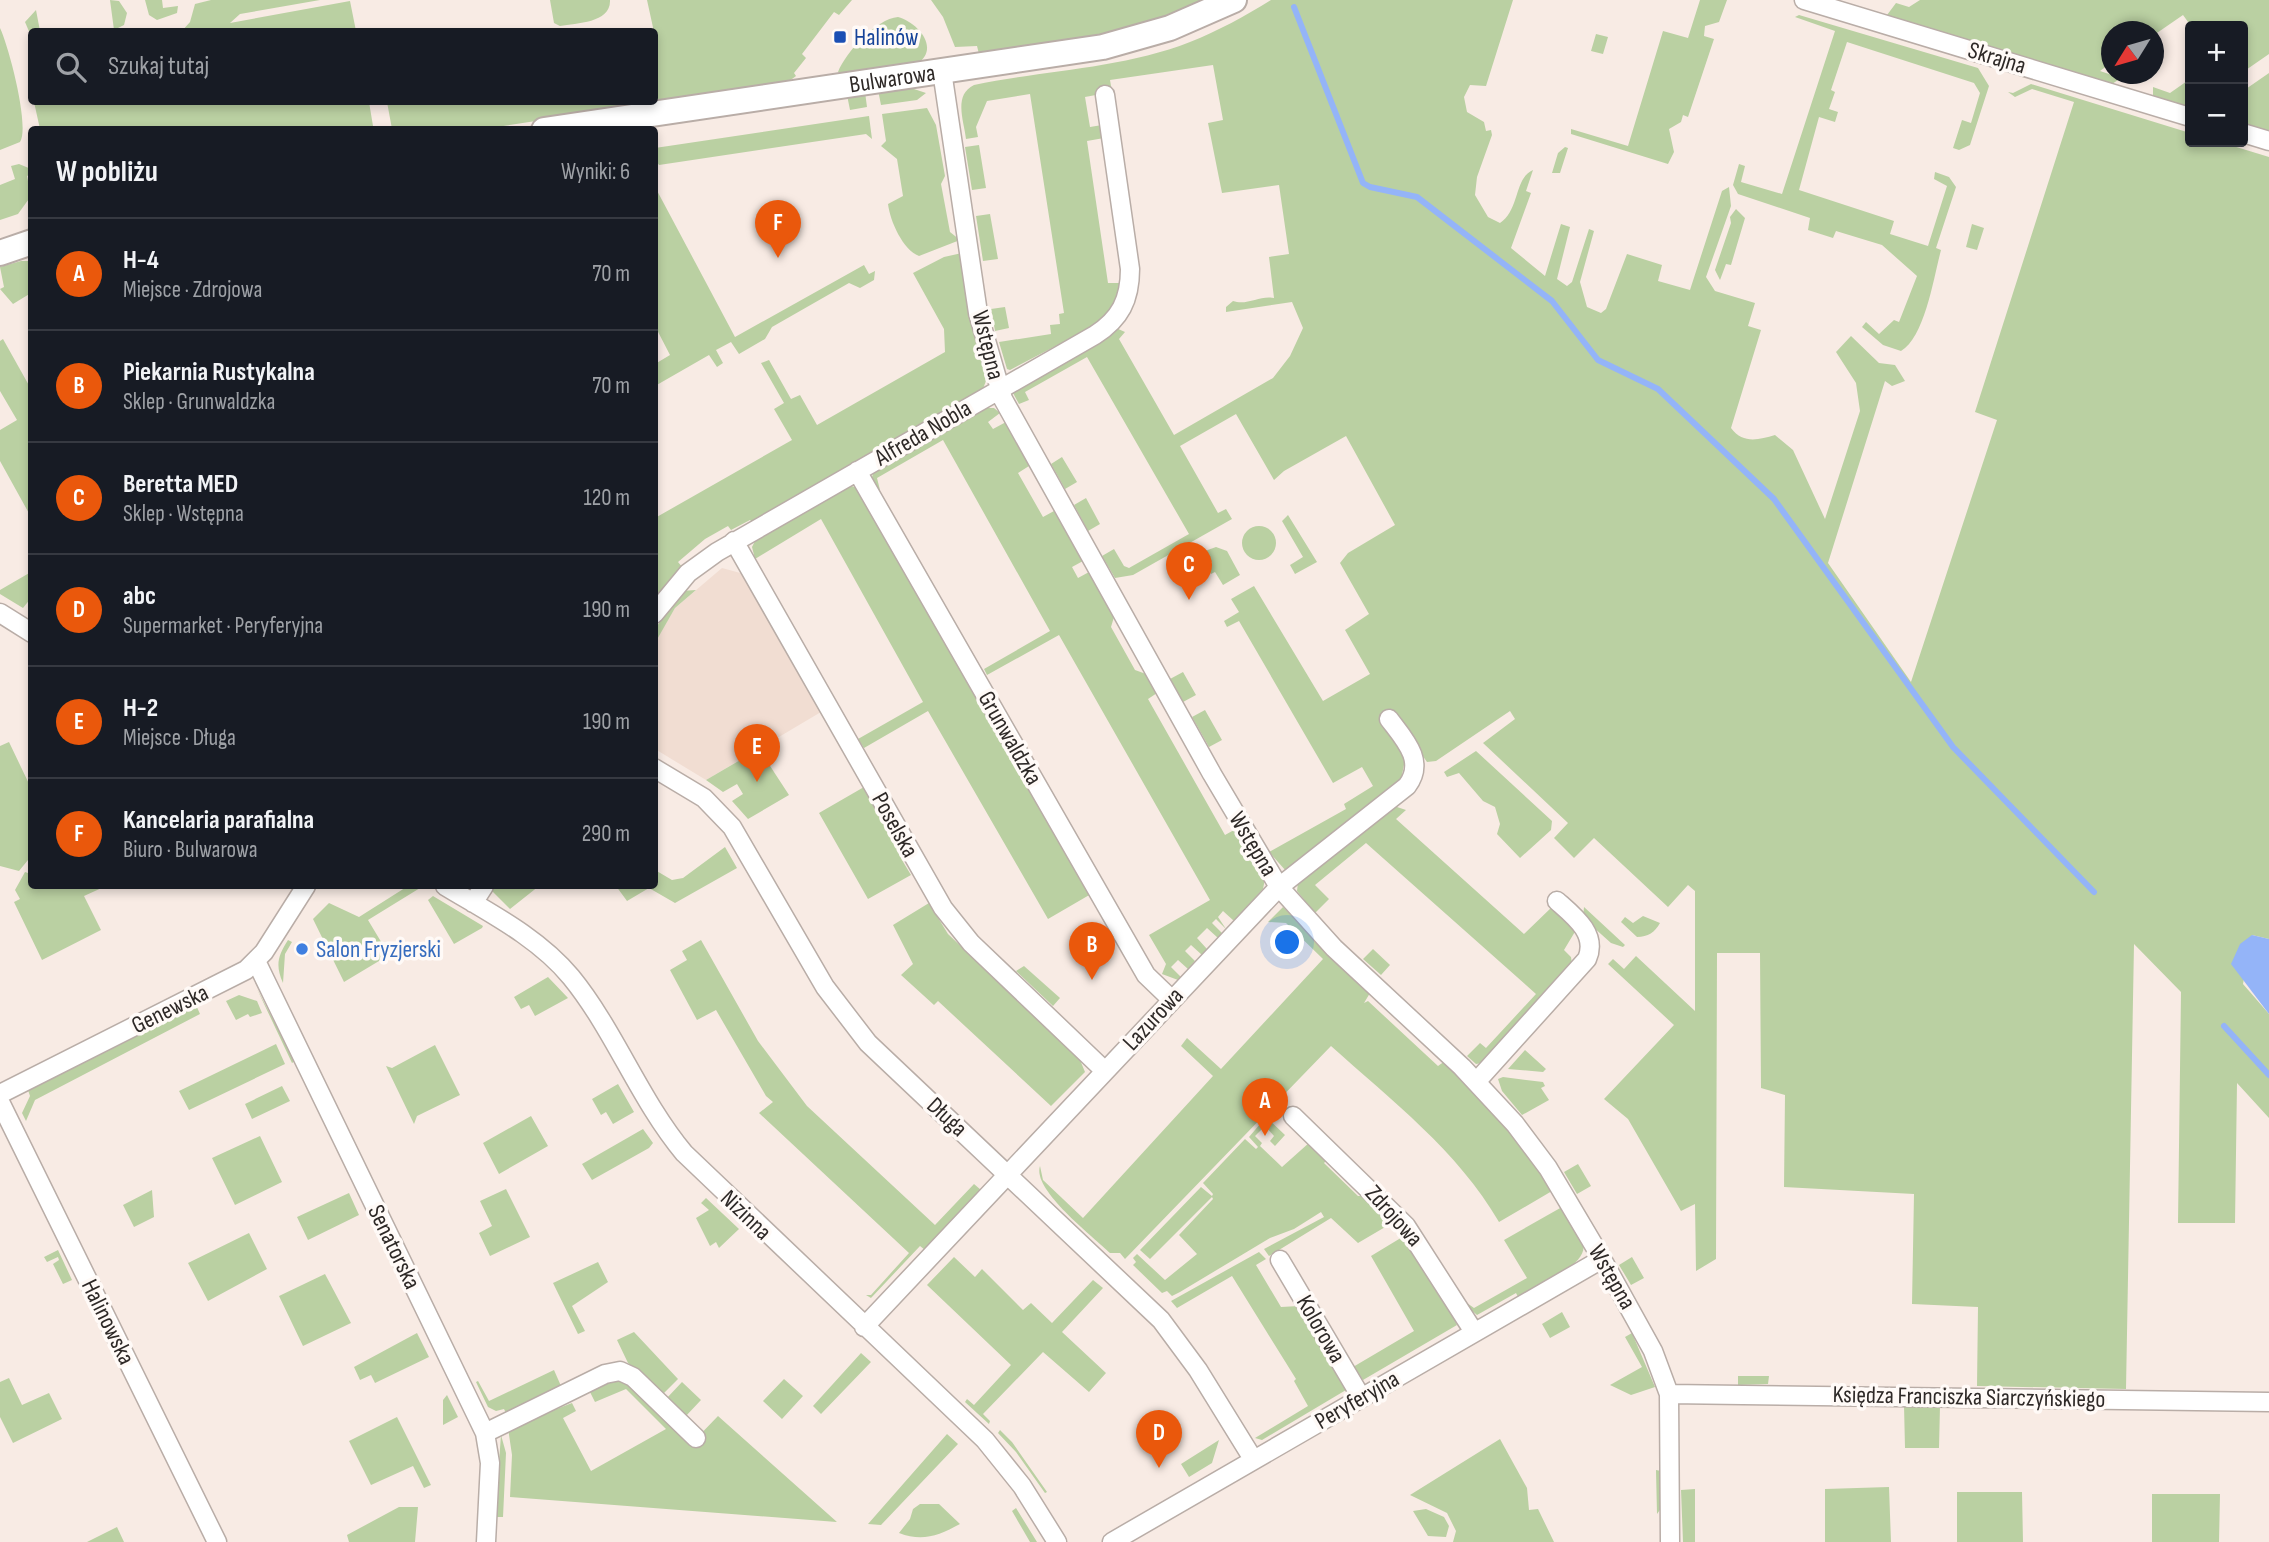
<!DOCTYPE html>
<html lang="pl">
<meta charset="utf-8">
<style>
body{margin:0;font-family:"Sofia Sans Condensed",sans-serif;background:#242831;color:#f1f3f6}
.controls{position:absolute;right:21px;top:21px;display:grid;overflow:hidden;border-radius:7px;box-shadow:0 4px 10px #0003}
.controls button{width:63px;height:63px;display:grid;place-items:center;padding:0;border:0;border-bottom:2px solid #363941;background:#171b24;color:#f1f3f6;font:35px sans-serif}
.compass{position:absolute;left:2101px;top:21px;width:63px;height:63px;border-radius:50%;background:#171b24;box-shadow:0 4px 10px #0003;rotate:233deg}
.you{position:absolute;left:1288px;top:943px;width:24px;height:24px;margin:-18px;border:5px solid #fff;border-radius:50%;background:#1a73e8;box-shadow:0 0 0 10px #1a73e833}
.badge{display:grid;place-items:center;width:46px;height:46px;border-radius:50%;background:#ea580c;color:#fff;font-size:23px;font-weight:700}
.pin{position:absolute;translate:-50% -58px;filter:drop-shadow(0 2px 4px #0008)}
.pin::after{content:'';position:absolute;top:37px;width:24px;height:21px;background:inherit;clip-path:polygon(0 0,100% 0,50% 100%)}
.list{margin:0;padding:0;list-style:none}
h2{display:flex;justify-content:space-between;align-items:center;height:91px;margin:0;padding:0 28px;font-size:30px}
h2 small{font-size:23px;font-weight:400;color:#9ea1a6}
.list li{display:grid;grid-template-columns:46px 1fr auto;gap:21px;align-items:center;box-sizing:border-box;height:112px;padding:0 28px;border-top:2px solid #363941}
.list b{display:block;font-size:26px;white-space:nowrap}
.list p{margin:0;font-size:23px;white-space:nowrap;color:#9ea1a6}
.list em{font-size:23px;font-style:normal;color:#9ea1a6}
.icon{flex:none;width:38px;height:38px;fill:none;stroke:currentColor;stroke-width:2;stroke-linecap:round;stroke-linejoin:round}
.map{position:relative;flex:none;width:2269px;height:1542px;overflow:hidden}
.search{position:absolute;background:#171b24;box-shadow:0 4px 10px #0003;left:28px;top:28px;width:630px;height:77px;display:flex;align-items:center;gap:18px;box-sizing:border-box;padding:0 24px;border-radius:7px;color:#9ea1a6;font-size:26px}
.panel{position:absolute;background:#171b24;box-shadow:0 4px 10px #0003;left:28px;top:126px;width:630px;height:763px;border-radius:7px}
.map>svg:first-child{display:block}
.built{fill:#f1ddd2}
.green{fill:#bad0a2}
.water{fill:#94b4f8}
.lines{fill:none;stroke-linecap:round;stroke-linejoin:round}
.stream{stroke:#94b4f8;stroke-width:6}
.street-casing{stroke:#b9ada7;stroke-width:21}
.secondary-casing{stroke:#b9ada7;stroke-width:28}
.street{stroke:#fff;stroke-width:18}
.secondary{stroke:#fff;stroke-width:24}
.transit-dot{fill:#1a4fb4;stroke:#fffaf7;stroke-width:2.5}
.shop-dot{fill:#3f7fe0;stroke:#fffaf7;stroke-width:2.5}
.labels{text-anchor:middle;dominant-baseline:central;stroke-width:7;stroke-linejoin:round;paint-order:stroke}
.transit-label{font-size:24px;fill:#164399;stroke:#fffaf7;text-anchor:start}
.street-label{font-size:24px;fill:#2e2927;stroke:#fffaf7}
.shop-label{font-size:24px;fill:#366cbe;stroke:#fffaf7;text-anchor:start}
</style>
<div class="map">
<svg width="2269" height="1542" viewBox="0 0 2269 1542">
<rect width="100%" height="100%" fill="#f8ebe4"/>
<path class="built" d="M722,568L744,574L821,712L706,780L655,749L654,643L675,608Z"/>
<path class="green" d="M110,0L119,1L127,13L124,25L114,30Z
M145,0H162L163,8L178,6L177,13L157,20L149,15Z
M211,0H320L240,14L230,23L350,1L356,31H182L190,22L195,4Z
M550,0H610C611,23 577,23 560,26L554,23Z
M647,0H852L839,15L834,12L802,54L806,58L794,73L796,76L788,82L664,102L655,99L654,32Z
M931,0H1212L1104,36L979,54L977,46L955,47L943,17Z
M1271,0H1513L1486,86L1470,85L1464,97L1467,112L1484,122L1486,131L1491,130L1492,135L1477,177L1475,195L1488,217L1500,223C1520,210 1514,178 1533,170L1526,191L1531,193L1511,248L1545,276L1561,224L1570,227L1557,279L1567,286L1572,282L1589,229L1594,231L1580,282L1587,307L1601,313L1606,309L1627,254L1662,265L1658,281L1690,290L1722,191L1729,187L1731,206L1706,277L1715,291L1755,303L1748,326L1761,330L1731,428C1743,444 1758,440 1775,435L1793,450L1825,519L1860,411L1856,383L1836,352L1851,336L1879,363L1895,365L1905,381L1892,386L1885,381L1828,563L1911,682L1997,420L1975,412L2074,102L2032,89L2015,97L2008,92L2013,93L2031,84L2190,133V142H2220L2269,157V939L2252,935L2243,984L2269,1014V1118L2237,1083L2235,1223H2178L2181,992L2134,944L2126,1389L1977,1386L1978,1307L1912,1304L1914,1194L1784,1187L1785,1095L1761,1088L1760,953H1717L1716,1259L1696,1271L1695,1204L1681,1211L1628,1119L1604,1099L1674,1025L1608,964L1613,959L1624,969L1636,956L1695,1011V891L1688,885L1668,907L1594,838L1574,858L1554,838L1568,823L1483,743L1515,719L1510,711L1436,761L1427,762L1394,715L1405,760L1401,780L1286,871L1269,852L1346,809L1344,804L1373,786L1362,767L1333,783L1239,621L1227,627L1224,621L1239,612L1231,599L1254,586L1323,701L1370,674L1345,630L1369,614L1340,563L1348,553L1395,525L1346,436L1284,471L1274,480L1236,414L1180,446L1218,513L1226,509L1232,519L1133,575L1115,578L1102,556L1114,549L1124,566L1129,568L1189,534L1087,357L1025,392L1029,400L1019,404L1013,393L1116,328L1125,332L1119,339L1174,435L1273,378L1290,356L1303,328L1292,302L1226,312V307L1233,301C1247,306 1260,295 1274,298L1269,257L1289,254L1279,185L1222,193L1208,123L1223,120L1213,65L1110,80L1112,92L1085,97L1090,127L1102,125L1104,138L1087,141L1108,283H1123L1116,308L1096,325L1010,370L1007,369L999,342L1051,334L1050,325L1060,324L1059,314L1064,313L1030,94L987,101L976,127L978,137L966,139C964,121 953,95 974,85C1045,70 1121,69 1190,42C1218,31 1245,16 1271,0Z
M1700,0H1727L1719,22L1705,26L1704,36L1714,39L1688,117L1683,115L1681,122L1669,129L1674,152L1668,164L1571,134V129L1628,146L1663,31L1688,38Z
M1920,0H2269V54L2243,72V26H2191L2183,15L2154,35V32H2112L2111,63L2100,71L2121,78L2112,84L1887,15L1896,3L1909,7Z
M36,10L40,31L32,32L31,36L25,22Z
M1799,15L1978,68L1989,86L1970,145L1959,150L1953,148L1962,120L1971,123L1980,93L1974,83L1847,42L1831,90L1835,92L1829,109L1838,112L1835,122L1819,117L1799,190L1894,221L1890,234L1928,246L1947,186L1934,179L1935,172L1949,177L1956,187L1936,248L1941,250C1934,276 1925,337 1901,351L1883,345L1862,327L1866,322L1879,334L1894,320L1899,322L1917,276L1882,245L1836,231L1833,238L1808,230L1810,218L1738,194L1733,185L1739,164L1745,166L1741,182L1782,194L1835,31L1795,17Z
M898,17C917,22 941,48 917,64L842,74L838,72C846,52 876,19 898,17Z
M0,28C9,47 30,127 20,142L0,150Z
M1596,34L1608,37L1603,54L1591,51Z
M2269,73V132L2243,124V91Z
M2190,79V108L2153,96V87L2170,93Z
M911,88L926,93L917,100L881,105L878,90Z
M865,92L867,107L850,110L847,95Z
M34,102H369L373,126V130L40,129Z
M387,102H626L614,109L477,130L392,129Z
M927,108L936,125L945,176L941,184L950,232L960,240L919,256C903,250 890,221 888,204L903,196L897,159L881,146L886,141L882,114Z
M869,116L872,139L866,134L659,165L655,159V148Z
M979,145L986,188L972,190L965,147Z
M1565,147L1568,148L1560,173H1552L1558,153Z
M19,164L31,169V174L27,176L31,196L18,214L0,220V185L15,179L11,166Z
M654,185L735,337L864,265L869,274L875,271L874,280L860,288L849,283L772,327L765,339L739,354L731,342L716,350L723,363L717,367L709,355L655,386V364L670,355L655,326Z
M1736,209L1745,218L1731,265L1726,264L1720,280L1715,270L1731,223L1730,217Z
M990,214L998,259L983,261L976,216Z
M1972,224L1984,228L1977,250L1966,247Z
M962,253L972,319L987,378L983,389L752,522L750,520L731,530L728,526L705,539L678,562L683,568L655,603V518L792,440L774,409L784,403L761,363L769,360L791,399L800,395L817,425L945,352L944,329L913,273L944,257Z
M21,261H31V293L13,304L0,289L4,287L0,267Z
M1005,307L1009,328L995,331L991,309Z
M3,339L31,389V517L0,461V430L17,420L0,391V341Z
M985,408H994L1000,413L988,422L993,429L1006,422L1029,466L1018,473L1043,517L1054,511L1083,561L1072,567L1078,578L1089,572L1114,617L1111,627L1135,670L1146,674L1157,693L1148,699L1225,835L1234,830L1265,879L1263,889L1234,921L1223,911L1218,917L1226,929L1216,919L1212,923L1222,933L1218,938L1207,928L1197,938L1207,949L1202,955L1191,945L1185,951L1195,961L1188,969L1178,960L1171,967L1181,977L1178,980L1162,974L1166,964L1149,935L1210,900L1059,635L987,675L984,669L1050,631L943,440L877,478L880,490L876,491L871,480L874,471Z
M1062,457L1077,482L1065,489L1051,464Z
M848,485L858,488L1091,894L1048,919L928,711L864,748L858,739L923,702L821,519L755,559L752,547L757,537Z
M1086,498L1100,524L1088,531L1074,505Z
M1288,515L1317,562L1295,574L1290,565L1303,557L1282,521Z
M1242 543a17 17 0 1 1 34 0a17 17 0 1 1-34 0Z
M1216,547L1227,551L1240,575L1223,585L1215,572L1211,574L1207,566L1212,563L1205,551Z
M31,572V598L23,608L0,594V590Z
M696,590L675,608L655,643V629L681,591Z
M1183,672L1196,695L1183,702L1170,679Z
M1205,710L1222,740L1209,747L1192,717Z
M9,742L31,788V862L28,860L19,871L0,866V746Z
M759,749L789,795L748,819L732,801L743,794L737,784L723,792L706,780Z
M1476,751L1552,821L1551,830L1520,858L1497,834L1500,824L1495,807L1483,801L1459,773L1447,777L1444,772Z
M864,787L904,858L902,860L911,875L868,899L819,813Z
M1394,806L1406,810L1396,819L1524,934L1553,906L1576,930L1564,950L1571,957L1572,964L1482,1063L1476,1064L1467,1056L1480,1043L1486,1048L1536,994L1366,843L1315,885L1329,899L1315,913L1297,891L1298,882Z
M725,847L737,868L675,903L649,888L627,901L616,886H654L655,870L672,880L683,878Z
M25,872L31,874L32,886H106L84,896L101,930L42,960L14,902L20,899L15,890Z
M408,886L420,888L368,920L389,955L344,982L313,919L329,903L359,917Z
M492,886H539L510,909L490,889Z
M433,896L483,926L482,928L454,944L428,900Z
M929,903L948,934L1080,1060L1085,1072L1051,1106L938,1001L934,1005L901,975L913,964L893,925Z
M1283,907L1370,993L1364,1003L1368,1001L1438,1066L1445,1061L1504,1121L1552,1191L1499,1222C1458,1151 1391,1100 1331,1046L1125,1259L1120,1253H1110C1093,1236 1032,1190 1040,1166L1043,1180L1083,1218L1213,1076L1181,1046L1187,1038L1221,1069L1323,959L1286,923L1268,922Z
M1584,907L1625,945L1623,947L1611,943L1583,918Z
M1643,916L1660,923C1655,932 1648,937 1637,937L1621,922L1625,917L1633,923Z
M288,940L292,942L285,954L283,983C275,965 278,956 288,940Z
M701,940L758,1041L807,1106L935,1225L974,1184L981,1190L925,1250L920,1246L871,1298L866,1295H871L909,1253L759,1113L773,1102L766,1096L716,1010L697,1020L670,970L687,960L682,951Z
M1373,949L1390,965L1381,975L1363,959Z
M1024,966L1060,998L1053,1006L1016,971Z
M548,977L568,998L535,1016L529,1005L521,1009L514,997Z
M257,989L295,1061L292,1063Z
M239,995L257,1001L262,1013L250,1017L248,1014L236,1020L226,1001Z
M196,1005L200,1014L35,1100L26,1121L22,1113L30,1096L28,1090Z
M276,1044L285,1064L189,1110L179,1091Z
M435,1045L460,1095L417,1116L414,1124L386,1066L392,1068Z
M1525,1050L1546,1069L1543,1072L1508,1069Z
M1503,1077L1543,1082L1545,1086L1541,1088L1549,1100L1522,1115L1502,1091L1498,1079Z
M618,1084L634,1112L613,1124L606,1112L601,1115L592,1099Z
M282,1086L290,1101L252,1119L245,1104Z
M531,1116L548,1146L499,1174L483,1143Z
M1266,1117L1285,1135L1275,1146L1270,1141L1274,1136L1265,1126L1255,1136L1262,1143L1260,1146L1282,1167L1310,1142L1328,1159L1324,1163L1358,1196H1365L1392,1223L1358,1243L1331,1218L1269,1256L1264,1249L1324,1217L1321,1212L1294,1229L1270,1238L1180,1292L1172,1296L1167,1291L1162,1293L1133,1265L1136,1262L1133,1258L1137,1254L1165,1280L1197,1254L1179,1235L1213,1199L1212,1197L1150,1259L1140,1250L1201,1187L1212,1196L1213,1194L1203,1183L1245,1139L1256,1149L1258,1147L1249,1137Z
M643,1129L653,1143L649,1148L592,1180L582,1164Z
M260,1136L282,1182L235,1205L212,1158Z
M1578,1164L1591,1186L1577,1194L1564,1172Z
M506,1189L530,1237L490,1256L479,1233L492,1226L480,1201Z
M152,1190L154,1217L134,1227L123,1205Z
M349,1193L359,1215L308,1240L297,1217Z
M706,1198L739,1229L719,1248L716,1242L710,1246L696,1218L709,1210L701,1203Z
M1562,1207L1583,1243C1590,1265 1535,1287 1518,1297L1516,1293L1477,1315L1464,1304L1467,1303L1474,1308L1527,1278L1504,1240Z
M249,1233L267,1269L208,1301L188,1263Z
M1404,1236L1439,1296L1444,1294L1457,1325L1363,1380L1353,1367L1414,1331L1371,1256Z
M58,1250L72,1280L63,1284L53,1264L59,1260L58,1257L47,1262L44,1257Z
M1259,1252L1266,1259L1256,1265L1281,1307L1299,1306L1347,1386L1346,1390L1262,1440L1255,1438L1308,1406L1294,1381L1296,1379L1232,1276L1177,1308L1171,1301Z
M954,1257L975,1277L982,1269L1023,1310L1031,1303L1052,1323L1093,1280L1103,1288L1062,1332L1106,1373L1089,1392L1043,1352L983,1414L990,1421L989,1424L965,1402L967,1399L974,1405L1011,1365L927,1285Z
M1632,1257L1644,1278L1631,1285L1619,1265Z
M598,1262L608,1282L572,1306L585,1331L578,1334L553,1283Z
M325,1274L351,1323L303,1346L279,1296Z
M1562,1312L1570,1327L1550,1338L1542,1324Z
M634,1332L678,1379L663,1394L628,1363L617,1340Z
M417,1333L429,1357L375,1383L371,1375L360,1380L354,1367Z
M1632,1333L1655,1387L1631,1395L1610,1385L1642,1367L1625,1337Z
M861,1353L871,1362L821,1414L813,1406Z
M554,1370L561,1386L506,1413L504,1409L496,1411L488,1407L476,1382L478,1381L489,1401Z
M1738,1376H1769L1768,1384L1738,1385Z
M9,1378L22,1405L49,1393L62,1419L13,1443L0,1417V1382Z
M624,1379L691,1444L718,1416L837,1522L510,1497L512,1455L508,1428L572,1403L576,1411L563,1418L591,1471L666,1429L626,1389L595,1402L590,1392L612,1381Z
M784,1379L803,1396L782,1419L763,1401Z
M682,1382L701,1400L685,1417L666,1399Z
M447,1395L458,1417L443,1425V1400Z
M1904,1405L1940,1406L1939,1448H1905Z
M397,1417L431,1485L424,1488L413,1466L371,1485L349,1441Z
M1000,1430L1012,1442L1047,1492L1045,1493L1016,1452L998,1433Z
M947,1434L958,1444L881,1525L868,1524Z
M501,1435L506,1453L503,1517H495Z
M1500,1439L1527,1488L1529,1510L1538,1509L1554,1542H1453L1456,1531L1447,1513L1410,1495Z
M1219,1440L1212,1463L1189,1477L1181,1464Z
M1656,1470L1661,1471L1662,1507L1657,1514Z
M1889,1487L1891,1542H1825V1489Z
M1695,1489V1542H1683L1681,1490Z
M1957,1492H2022L2023,1542H1957Z
M2152,1494H2220L2219,1542H2152Z
M920,1504H939L960,1524C938,1536 922,1542 899,1533L910,1519L913,1509Z
M399,1507H418L415,1542H349L347,1535Z
M1016,1508L1037,1542H1030L1012,1511Z
M1426,1509L1444,1517L1449,1526L1446,1537L1428,1536L1413,1511Z
M117,1527L124,1542H87Z"/>
<path class="water" d="M2252,935L2269,939V1014L2231,964L2240,944Z"/>
<g class="lines">
<path class="stream" d="M1294,7L1363,183L1370,187L1417,197L1552,301L1598,360L1658,389L1774,499L1953,747L2094,892
M2224,1026L2269,1075"/>
<g class="street-casing">
<path id="street" d="M1804,0L2190,117
M942,71L978,313L1003,399L1212,774L1279,887L1334,948L1462,1067L1515,1124L1548,1168L1602,1259L1653,1351L1669,1394L1670,1542
M2243,133L2269,141
M857,471L1146,975L1171,999
M734,541L943,908L971,943L1105,1071
M0,613L32,633
M654,614L688,573L717,552L1095,335C1120,319 1130,300 1130,269L1105,95
M654,768L704,798L732,827L825,987L868,1043L1161,1320L1198,1370L1253,1459
M445,886C488,912 538,937 571,977C615,1031 639,1099 684,1153L985,1440L1022,1486L1057,1542
M473,903L484,886
M256,961L485,1433L490,1463L486,1542
M1477,1081L1587,959C1598,934 1574,916 1557,901
M0,1094L246,970L264,952L306,886
M0,1102L217,1542
M1293,1116L1406,1226L1474,1332
M1280,1260L1361,1397
M864,1327L1279,887L1407,786C1426,761 1404,739 1389,719
M1669,1394L2269,1402
M485,1433L605,1374L620,1371L633,1377L696,1438
M1112,1542L1602,1259"/>
</g>
<g class="secondary-casing">
<g id="secondary">
<path id="s1" d="M544,130L1103,47L1170,28L1234,0"/>
<path d="M0,253L32,242"/>
</g>
</g>
<use href="#street" class="street"/>
<use href="#secondary" class="secondary"/>
</g>
<rect class="transit-dot" x="833" y="30" width="14" height="14" rx="3.5"/>
<circle class="shop-dot" cx="302" cy="949" r="7"/>
<g class="labels">
<g class="transit-label">
<text x="854" y="37">Halinów</text>
</g>
<g class="street-label">
<text transform="translate(1997 58) rotate(17)">Skrajna</text>
<text stroke="none"><textPath href="#s1" startOffset="352">Bulwarowa</textPath></text>
<text transform="translate(988 345) rotate(76)">Wstępna</text>
<text transform="translate(923 433) rotate(-30)">Alfreda Nobla</text>
<text transform="translate(1010 738) rotate(60)">Grunwaldzka</text>
<text transform="translate(895 825) rotate(61)">Poselska</text>
<text transform="translate(1253 844) rotate(59)">Wstępna</text>
<text transform="translate(170 1009) rotate(-26)">Genewska</text>
<text transform="translate(1153 1019) rotate(-47)">Lazurowa</text>
<text transform="translate(947 1117) rotate(43)">Długa</text>
<text transform="translate(746 1215) rotate(44)">Nizinna</text>
<text transform="translate(1394 1216) rotate(48)">Zdrojowa</text>
<text transform="translate(394 1247) rotate(64)">Senatorska</text>
<text transform="translate(1612 1277) rotate(60)">Wstępna</text>
<text transform="translate(108 1322) rotate(64)">Halinowska</text>
<text transform="translate(1321 1329) rotate(60)">Kolorowa</text>
<text transform="translate(1969 1397) rotate(1)">Księdza Franciszka Siarczyńskiego</text>
<text transform="translate(1357 1400) rotate(-30)">Peryferyjna</text>
</g>
<g class="shop-label">
<text x="316" y="949">Salon Fryzjerski</text>
</g>
</g>
</svg>
<div class="controls">
<button>+</button>
<button>−</button>
</div>
<svg class="compass" viewBox="-18 -18 36 36"><path d="M0-13l5 13h-10z" fill="#e53935"/><path d="M0 13l5-13h-10z" fill="#9ea1a6"/></svg>
<div class="you"></div>
<div class="pin badge" style="left:1265px;top:1136px">A</div>
<div class="pin badge" style="left:1092px;top:980px">B</div>
<div class="pin badge" style="left:1189px;top:600px">C</div>
<div class="pin badge" style="left:1159px;top:1468px">D</div>
<div class="pin badge" style="left:757px;top:782px">E</div>
<div class="pin badge" style="left:778px;top:258px">F</div>
<div class="search"><svg class="icon" aria-label="search" viewBox="0 0 24 24"><circle cx="10" cy="10" r="6"/><path d="M15 15l6 6"/></svg>Szukaj tutaj</div>
<section class="panel">
<h2>W pobliżu<small>Wyniki: 6</small></h2>
<ul class="list">
<li><span class="badge">A</span><div><b>H-4</b><p>Miejsce · Zdrojowa</p></div><em>70 m</em></li>
<li><span class="badge">B</span><div><b>Piekarnia Rustykalna</b><p>Sklep · Grunwaldzka</p></div><em>70 m</em></li>
<li><span class="badge">C</span><div><b>Beretta MED</b><p>Sklep · Wstępna</p></div><em>120 m</em></li>
<li><span class="badge">D</span><div><b>abc</b><p>Supermarket · Peryferyjna</p></div><em>190 m</em></li>
<li><span class="badge">E</span><div><b>H-2</b><p>Miejsce · Długa</p></div><em>190 m</em></li>
<li><span class="badge">F</span><div><b>Kancelaria parafialna</b><p>Biuro · Bulwarowa</p></div><em>290 m</em></li>
</ul>
</section>
</div>
